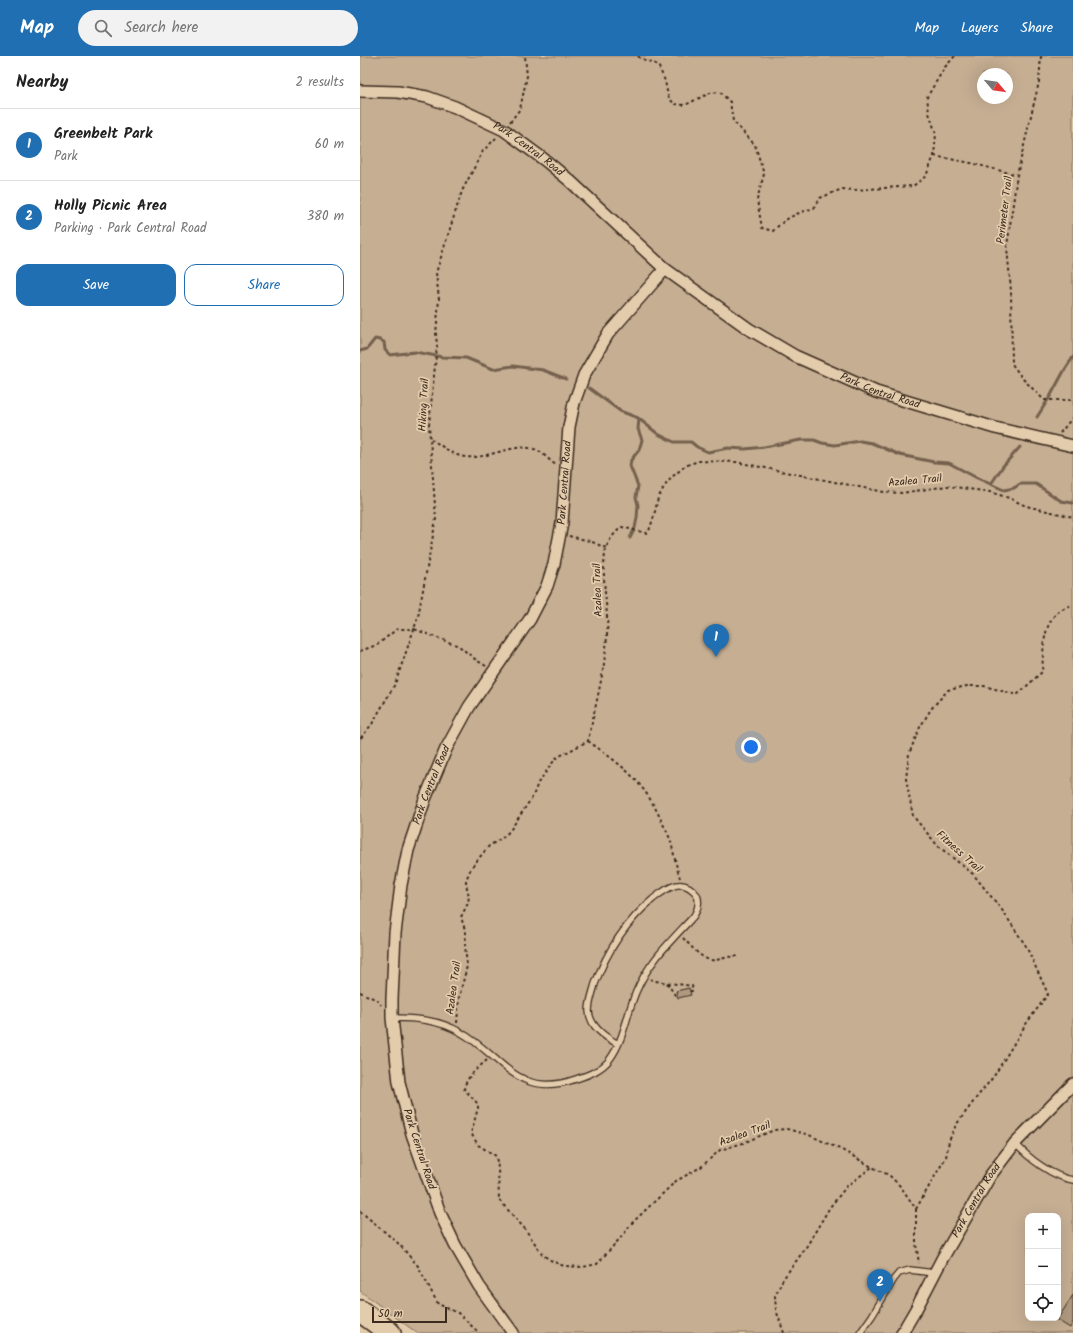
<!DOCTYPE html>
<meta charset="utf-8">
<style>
body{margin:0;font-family:Kalam,sans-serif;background:#f2f2f2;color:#222}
.controls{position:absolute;right:12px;bottom:12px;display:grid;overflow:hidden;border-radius:8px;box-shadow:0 4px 16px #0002}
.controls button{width:36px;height:36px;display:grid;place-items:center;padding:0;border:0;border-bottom:1px solid #e0e0e0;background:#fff;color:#222;font:20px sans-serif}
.compass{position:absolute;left:617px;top:12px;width:36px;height:36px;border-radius:50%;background:#fff;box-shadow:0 4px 16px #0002;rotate:119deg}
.scale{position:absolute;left:12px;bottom:10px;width:75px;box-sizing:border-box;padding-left:4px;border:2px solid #3b2a1e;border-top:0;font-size:11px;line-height:14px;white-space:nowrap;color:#3b2a1e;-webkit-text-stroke:3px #e3ccac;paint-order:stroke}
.you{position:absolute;left:391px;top:691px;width:14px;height:14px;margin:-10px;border:3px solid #fff;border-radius:50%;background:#1a73e8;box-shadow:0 0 0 6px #1a73e833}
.badge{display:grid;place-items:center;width:26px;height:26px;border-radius:50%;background:#1f6fb2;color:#fff;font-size:13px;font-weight:700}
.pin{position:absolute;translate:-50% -33px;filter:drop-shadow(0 1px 2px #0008)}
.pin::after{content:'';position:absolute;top:21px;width:14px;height:12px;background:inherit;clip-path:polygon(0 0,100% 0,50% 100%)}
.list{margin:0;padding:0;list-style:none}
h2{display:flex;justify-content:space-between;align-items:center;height:52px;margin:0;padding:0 16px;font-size:17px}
h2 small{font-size:13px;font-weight:400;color:#767676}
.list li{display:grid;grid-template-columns:26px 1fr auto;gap:12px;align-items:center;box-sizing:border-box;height:72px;padding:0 16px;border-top:1px solid #e0e0e0}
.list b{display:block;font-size:15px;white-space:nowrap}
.list p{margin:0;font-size:13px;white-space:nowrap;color:#767676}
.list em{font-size:13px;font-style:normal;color:#767676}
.actions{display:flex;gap:8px;padding:12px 16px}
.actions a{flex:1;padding:9px 0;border:1px solid #1f6fb2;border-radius:12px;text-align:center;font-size:14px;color:#1f6fb2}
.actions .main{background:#1f6fb2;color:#fff}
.icon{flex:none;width:22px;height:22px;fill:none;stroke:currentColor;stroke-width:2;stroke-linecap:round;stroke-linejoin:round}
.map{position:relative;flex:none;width:713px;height:1277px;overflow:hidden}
header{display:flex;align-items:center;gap:24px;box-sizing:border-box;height:56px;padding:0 20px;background:#1f6fb2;color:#fff}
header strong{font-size:19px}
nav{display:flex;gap:22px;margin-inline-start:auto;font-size:14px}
.search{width:280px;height:36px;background:#f2f2f2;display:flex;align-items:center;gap:10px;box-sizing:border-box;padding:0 14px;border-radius:22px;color:#767676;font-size:15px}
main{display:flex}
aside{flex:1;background:#fff}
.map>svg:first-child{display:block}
.green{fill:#c5ae92;stroke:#806c58;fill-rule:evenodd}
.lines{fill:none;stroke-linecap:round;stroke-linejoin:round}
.stream{stroke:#74614e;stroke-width:3}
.building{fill:#af9a80;stroke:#3b2a1e}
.service-casing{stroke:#3b2a1e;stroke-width:8}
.minor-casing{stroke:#3b2a1e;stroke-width:14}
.motorway-casing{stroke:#3b2a1e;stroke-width:24}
.path{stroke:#3b2a1e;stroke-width:2;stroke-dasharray:3 3;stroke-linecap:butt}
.service{stroke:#e3ccac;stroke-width:5.5}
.minor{stroke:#e3ccac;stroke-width:11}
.motorway{stroke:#e3ccac;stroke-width:21}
.labels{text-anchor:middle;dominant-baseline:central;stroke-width:3.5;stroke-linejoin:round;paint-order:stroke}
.street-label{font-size:11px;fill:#3b2a1e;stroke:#e3ccac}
</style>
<header>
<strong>Map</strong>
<div class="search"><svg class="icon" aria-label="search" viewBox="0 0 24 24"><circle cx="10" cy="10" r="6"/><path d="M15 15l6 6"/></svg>Search here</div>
<nav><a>Map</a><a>Layers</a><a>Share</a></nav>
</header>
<main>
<aside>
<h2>Nearby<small>2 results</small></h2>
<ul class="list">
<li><span class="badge">1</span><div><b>Greenbelt Park</b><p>Park</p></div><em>60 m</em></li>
<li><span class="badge">2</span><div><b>Holly Picnic Area</b><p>Parking · Park Central Road</p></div><em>380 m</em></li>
</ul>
<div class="actions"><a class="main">Save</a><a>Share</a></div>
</aside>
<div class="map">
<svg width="713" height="1277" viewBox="0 0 713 1277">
<rect width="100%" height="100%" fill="#e3ccac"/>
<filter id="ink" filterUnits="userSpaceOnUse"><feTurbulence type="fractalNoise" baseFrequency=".025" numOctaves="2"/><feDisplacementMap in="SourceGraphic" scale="8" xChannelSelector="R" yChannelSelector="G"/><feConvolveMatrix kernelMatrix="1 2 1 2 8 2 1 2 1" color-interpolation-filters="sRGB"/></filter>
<g filter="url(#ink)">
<path class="green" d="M0,0H713V1277H57L0,1235ZM623,18H647V42H623ZM668,1160H698V1262H668Z"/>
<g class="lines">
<path class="stream" d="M0,295L7,293L15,283L20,284L24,286L25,294L30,299L55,296L82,301L106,302L133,313L153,310L183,314L206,323
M229,332L260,355L278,362L298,378L314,386H331L337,391L348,396L368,392L385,393L404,391L441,384H454L462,387L475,389L500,385L512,387L540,399L574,406L589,407L617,422L644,434L654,432L660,428H676L701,445L713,447
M677,361L691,339L704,315L713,301
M631,428L643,410L660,391
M270,482L275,472L277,462L278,449L276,441L278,430L270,410L271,404L279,394L282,384L278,373L279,363"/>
</g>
<path class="building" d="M329,932L331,939L318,942L316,935Z
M713,1239V1266L710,1272L697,1264Z"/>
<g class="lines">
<g class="service-casing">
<path id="service" d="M32,962C56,962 79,964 100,976C143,1000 157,1044 216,1023C228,1019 242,1014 250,1003C264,984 267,957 276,936C289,905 311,885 333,861C338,854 340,847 337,839C323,820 308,831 293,843C266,866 247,895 235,928C233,936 229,946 229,955C230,971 245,981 258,988
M655,1087C668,1102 693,1121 713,1124
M500,1277L512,1260L534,1223L539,1217L550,1214L574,1217"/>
</g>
<g class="minor-casing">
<g id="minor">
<path id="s1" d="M0,35L38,36L67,41L95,51L144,74L186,105L209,124L305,213L389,273L435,300L516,336L635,372L713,390"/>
<path id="s2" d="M153,1277L119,1230L95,1189L80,1157L52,1078L39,1026L32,962V943L35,877L41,829L48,794L65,743L86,693L109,651L170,563L187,530L194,508L202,467L209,371L214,347L224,319L248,278L305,213"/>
<path id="s3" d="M542,1277L556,1253L582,1203L630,1120L655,1087L713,1028"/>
</g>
</g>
<g class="motorway-casing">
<path id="motorway" d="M0,1255L30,1277"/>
</g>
<path class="path" d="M278,0L280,2L298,9L305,25L308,40L314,48L325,49L350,37L360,36L370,46L373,65L395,89L404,118L397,144L402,172L413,175C427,161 435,158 454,152L460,142L482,133L495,134L553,130L566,120L574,100L576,78L569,57L567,41L585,11L595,0
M681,0L679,26L657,119L647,191L651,235L652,308L663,323L684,344H713
M150,66L160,53L167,20L165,0
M574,100L611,107L657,119
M700,377L713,361
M71,383C79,388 90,397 100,400C126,407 154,383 179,395C185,399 190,405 196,409
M209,480L230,485L246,492
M0,595L17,589L37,573H54L35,628L12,668L0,683
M126,610L116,604L99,590L54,573L58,561L76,463L69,369L77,290L76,278L79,243L76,217L102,135L123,95L136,82
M228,685C263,710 284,725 302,766C305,772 309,779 311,786C314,798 316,810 320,822
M323,882C330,889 344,907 356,904C363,903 369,900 377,900
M290,923L295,925L332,930L333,935H330
M307,927L315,939L317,938
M0,936L17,944L21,949
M97,967L99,942L107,910L105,890L106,877L101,861L108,847L109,840L106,828V824L111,812L119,802L129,790L145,780L151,773L173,740L178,727L196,702L228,685C235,651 245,615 247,579C249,551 240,521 246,493C248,485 255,476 262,471L286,477L289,475L294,460L298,442L304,431L312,421L325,410L338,405L376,406L524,436L542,437L587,430L630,436L649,442L666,450L713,461
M127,1004C118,1012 106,1021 104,1033L118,1048V1052L111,1077L118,1089L136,1100L138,1112L139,1144L165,1173L183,1199L192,1205L204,1210L223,1211L237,1208L264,1178L271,1168L316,1125L341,1111L360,1094L383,1087L414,1074L427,1073L449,1079L482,1094L512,1111L529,1119L541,1131L556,1153
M556,1153L586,1101L589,1085L596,1069L617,1041L634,1020L666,968L688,938L666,890L642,854L613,818L578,790L553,760L546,723L549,698L559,673L571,653L588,634L607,630H624L657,639L682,616C684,591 681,556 713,549
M556,1153V1188L559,1207
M0,1155L39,1188L58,1210L78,1248L98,1257L119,1277
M424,1277L416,1254L415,1240L423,1223L445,1193L470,1151L487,1130L512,1111"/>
<use href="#service" class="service"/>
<use href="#minor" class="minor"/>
<use href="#motorway" class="motorway"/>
</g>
</g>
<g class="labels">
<g class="street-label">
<text stroke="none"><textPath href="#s1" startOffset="182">Park Central Road</textPath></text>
<text transform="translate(645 154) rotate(-83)">Perimeter Trail</text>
<text stroke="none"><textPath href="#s1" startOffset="613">Park Central Road</textPath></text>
<text transform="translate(64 349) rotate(-87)">Hiking Trail</text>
<text transform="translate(555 425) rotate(-5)">Azalea Trail</text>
<text stroke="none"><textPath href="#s2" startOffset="917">Park Central Road</textPath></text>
<text transform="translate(238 534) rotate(-92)">Azalea Trail</text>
<text stroke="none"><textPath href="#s2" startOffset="581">Park Central Road</textPath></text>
<text transform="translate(599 796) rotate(42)">Fitness Trail</text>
<text transform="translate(94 932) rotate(-82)">Azalea Trail</text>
<text transform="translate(385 1078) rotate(-20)">Azalea Trail</text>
<text transform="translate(59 1093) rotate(72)">Park Central Road</text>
<text stroke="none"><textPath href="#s3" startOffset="152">Park Central Road</textPath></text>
</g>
</g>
</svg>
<div class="controls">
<button>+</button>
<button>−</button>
<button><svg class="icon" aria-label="locate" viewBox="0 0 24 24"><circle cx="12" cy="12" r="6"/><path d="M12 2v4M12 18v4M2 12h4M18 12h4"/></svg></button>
</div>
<svg class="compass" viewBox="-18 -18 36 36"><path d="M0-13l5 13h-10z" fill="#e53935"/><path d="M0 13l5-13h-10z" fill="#767676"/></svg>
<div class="scale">50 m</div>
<div class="you"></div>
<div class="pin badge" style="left:356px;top:601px">1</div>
<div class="pin badge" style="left:520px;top:1246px">2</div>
</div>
</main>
